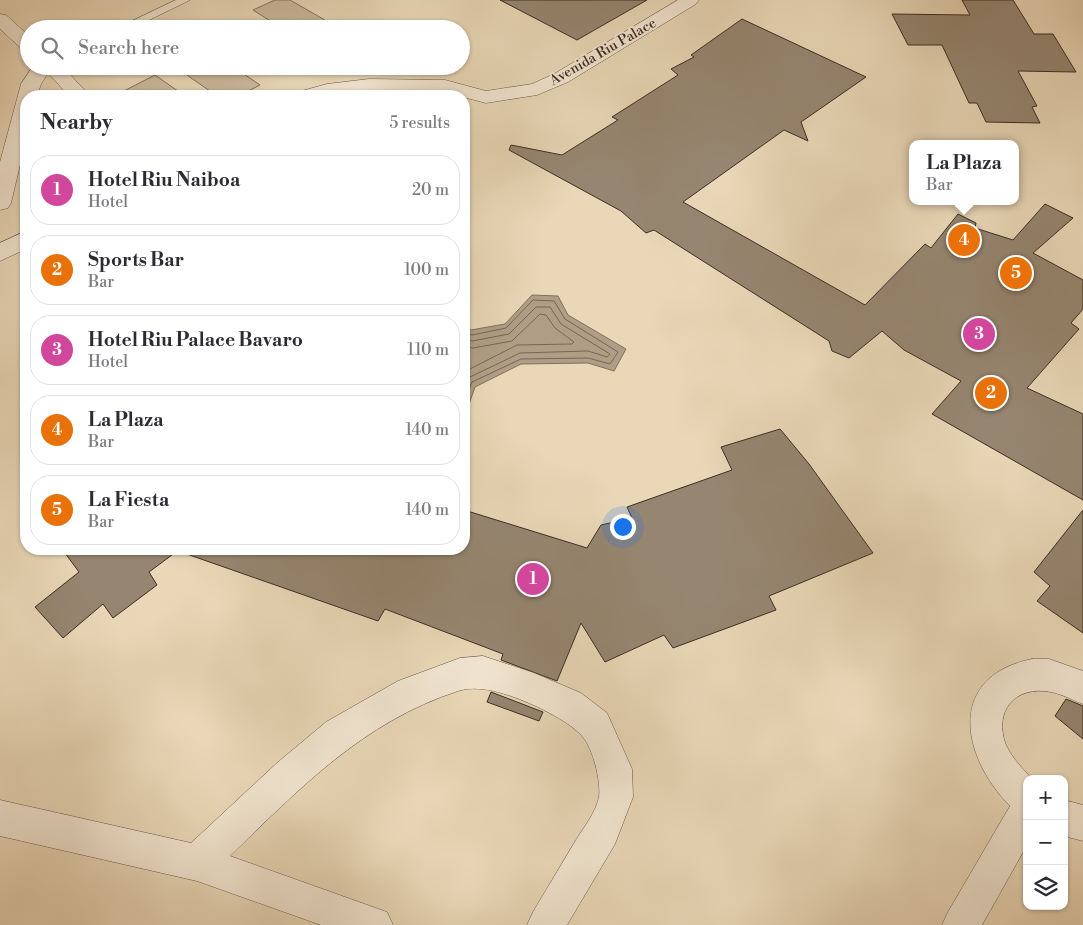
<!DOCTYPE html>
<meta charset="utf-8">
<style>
body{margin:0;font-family:"Libre Bodoni",serif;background:#f7f7f7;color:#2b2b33}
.controls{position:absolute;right:15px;bottom:15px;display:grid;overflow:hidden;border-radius:10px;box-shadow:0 1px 4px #0004}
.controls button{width:45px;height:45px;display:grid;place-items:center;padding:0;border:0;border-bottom:1px solid #e1e1e2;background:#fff;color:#2b2b33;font:25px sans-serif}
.you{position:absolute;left:622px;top:526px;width:18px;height:18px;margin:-12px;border:4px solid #fff;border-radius:50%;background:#1a73e8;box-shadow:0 0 0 8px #1a73e833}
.badge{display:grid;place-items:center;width:32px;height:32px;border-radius:50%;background:#d93025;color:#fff;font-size:16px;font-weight:700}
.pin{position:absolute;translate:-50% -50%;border:2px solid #fff;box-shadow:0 1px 5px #0006}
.popup{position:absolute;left:909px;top:140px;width:110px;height:65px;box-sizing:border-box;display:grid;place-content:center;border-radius:10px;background:#fff;filter:drop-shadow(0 1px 4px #0005);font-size:16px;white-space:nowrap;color:#7c7c81}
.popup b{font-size:19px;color:#2b2b33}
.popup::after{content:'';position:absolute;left:50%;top:100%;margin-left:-10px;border:10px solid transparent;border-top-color:#fff}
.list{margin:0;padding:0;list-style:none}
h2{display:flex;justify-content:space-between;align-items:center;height:65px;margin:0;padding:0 20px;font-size:21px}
h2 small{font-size:16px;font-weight:400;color:#7c7c81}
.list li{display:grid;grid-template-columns:32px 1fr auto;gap:15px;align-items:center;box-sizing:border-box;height:70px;margin:0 10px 10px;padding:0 10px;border:1px solid #e1e1e2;border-radius:20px}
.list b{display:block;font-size:19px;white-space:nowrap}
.list p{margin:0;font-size:16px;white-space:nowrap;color:#7c7c81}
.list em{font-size:16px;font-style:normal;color:#7c7c81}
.icon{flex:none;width:28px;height:28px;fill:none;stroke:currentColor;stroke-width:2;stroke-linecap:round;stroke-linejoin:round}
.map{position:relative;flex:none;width:1083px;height:925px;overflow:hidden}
.search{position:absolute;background:#fff;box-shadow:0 1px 4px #0004;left:20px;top:20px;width:450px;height:55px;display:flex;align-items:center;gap:12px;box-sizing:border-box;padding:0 18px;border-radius:28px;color:#7c7c81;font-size:19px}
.panel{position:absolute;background:#fff;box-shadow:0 1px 4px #0004;left:20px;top:90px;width:450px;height:465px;border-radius:20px}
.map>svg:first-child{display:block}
.green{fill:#ccba9e;stroke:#847462}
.water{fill:#af9e85;stroke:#81715f}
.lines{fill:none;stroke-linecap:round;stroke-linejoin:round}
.shore{stroke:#766655;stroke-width:1}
.building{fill:#968671;stroke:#3d2e25}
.lane-casing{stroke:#68584a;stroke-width:1}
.street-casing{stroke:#68584a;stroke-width:1}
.lane{fill:#f1e5d0;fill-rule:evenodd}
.street{fill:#f1e5d0;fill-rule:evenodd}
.labels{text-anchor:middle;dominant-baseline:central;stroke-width:4;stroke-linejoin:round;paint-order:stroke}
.far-street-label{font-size:14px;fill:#3d2e25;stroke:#f1e5d0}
</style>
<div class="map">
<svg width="1083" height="925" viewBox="0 0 1083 925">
<rect width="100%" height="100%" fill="#e9d7b7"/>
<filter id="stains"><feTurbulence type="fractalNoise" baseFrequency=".004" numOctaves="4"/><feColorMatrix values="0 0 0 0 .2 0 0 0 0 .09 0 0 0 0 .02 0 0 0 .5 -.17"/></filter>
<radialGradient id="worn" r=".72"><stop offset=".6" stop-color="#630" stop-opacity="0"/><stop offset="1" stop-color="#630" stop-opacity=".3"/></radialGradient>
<path class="green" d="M275,0H290L337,27L283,29L253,10Z
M174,66H232L260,85L239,96H217Z
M155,75L185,96H124L120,93Z"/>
<path class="water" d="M532,295L558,296L568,315L626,349L614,371L588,363L521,364L475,387L468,407H464V328L471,330L505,324Z"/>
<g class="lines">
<path class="shore" d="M464,333L472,335L506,328L533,300L554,301L565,319L618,352L610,364L588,358L521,359L472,382L464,402
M464,339L472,341L509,334L536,307H550L561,324L610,354L607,357L588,351L520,353L470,377L464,384
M464,347L473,348L512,341L540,314L546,315L555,328L574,342L572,344L517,345L464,372"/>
</g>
<path class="building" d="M500,0H647L577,40Z
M962,0H1013L1034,34H1053L1076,72L1018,71L1037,106L1032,107L1040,123L986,122L977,103H969L942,45H908L892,14L970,15Z
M742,19L866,77L801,122L808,141L784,130L683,202L865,305L925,244L931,248L958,214L976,223L975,228L1013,240L1045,204L1073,218L1033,253L1083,280V309L1071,323L1079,329L1027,388L1083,414V500L932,414L961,381L904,350L882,331L849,358L832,351L829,341L654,230L646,233L621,211L509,150L511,145L562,155L618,120L612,117L678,75L671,69L694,57L691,55Z
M780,429L809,464L873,553L769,596L776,610L673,648L664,635L605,662L581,623L557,681L501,660L503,654L385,609L378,621L181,552L182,549H464V510L587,548L601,525L632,518L627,507L732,470L721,447Z
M1083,510V633L1037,601L1050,586L1034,572Z
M62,549H180L149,572L157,585L113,618L103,604L63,638L35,607L79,572Z
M491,692L543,712L539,721L487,702Z
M1066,699L1083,706V739L1055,716Z"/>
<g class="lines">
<g class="lane-casing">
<path id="lane" d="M176,0H190L131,29H115Z"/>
</g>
<g class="street-casing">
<path id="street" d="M678,0H699L696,4L568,82L537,95L486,103L444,92L369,91L326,96H295L298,92L327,84L369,79L445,80L486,91L532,84L554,74Z
M0,14L6,15L29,36V51L23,50L0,29Z
M33,66H62L90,96H69L48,73L41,84L37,96H26V140L11,203L8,208L0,210V162L21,84Z
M26,231V249L0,261V243Z
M483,656L534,673L581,693L607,713L632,769L633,797L615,844L567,925H527L533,912C547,888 562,864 576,840C584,827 596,812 599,797C601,781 593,748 582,736C570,723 553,715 538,707C515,697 483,683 458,691C363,722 299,789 230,856L387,912L393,925H321L197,881L0,836V800L191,843L277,763L326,722L398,681L460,658Z
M1032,659H1049L1083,671V704C1072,700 1062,694 1051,692C1015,685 993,711 1006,745C1012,758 1023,769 1032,779H1027V845L982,925H942L948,912L1010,806C960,755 947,676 1032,659Z
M1064,800L1083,805V841L1064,836Z"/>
</g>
<use href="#lane" class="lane"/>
<use href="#street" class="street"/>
</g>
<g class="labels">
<g class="far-street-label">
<text transform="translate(603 52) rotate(-30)">Avenida Riu Palace</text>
</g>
</g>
<rect width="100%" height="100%" filter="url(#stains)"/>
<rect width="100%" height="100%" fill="url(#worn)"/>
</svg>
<div class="controls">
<button>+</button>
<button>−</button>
<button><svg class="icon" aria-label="layers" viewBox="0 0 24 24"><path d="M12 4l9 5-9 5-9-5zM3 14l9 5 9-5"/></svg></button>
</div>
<div class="you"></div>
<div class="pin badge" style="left:533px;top:579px;background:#d1479c">1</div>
<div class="pin badge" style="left:991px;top:393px;background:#e8710a">2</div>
<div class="pin badge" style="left:979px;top:334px;background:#d1479c">3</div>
<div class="pin badge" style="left:964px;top:240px;background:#e8710a">4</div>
<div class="popup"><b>La Plaza</b>Bar</div>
<div class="pin badge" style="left:1016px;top:273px;background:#e8710a">5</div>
<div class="search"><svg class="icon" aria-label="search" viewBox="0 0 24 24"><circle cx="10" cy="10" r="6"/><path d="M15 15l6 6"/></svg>Search here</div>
<section class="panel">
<h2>Nearby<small>5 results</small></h2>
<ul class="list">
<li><span class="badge" style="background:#d1479c">1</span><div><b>Hotel Riu Naiboa</b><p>Hotel</p></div><em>20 m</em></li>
<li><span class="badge" style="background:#e8710a">2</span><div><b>Sports Bar</b><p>Bar</p></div><em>100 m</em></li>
<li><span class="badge" style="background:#d1479c">3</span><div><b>Hotel Riu Palace Bavaro</b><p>Hotel</p></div><em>110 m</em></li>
<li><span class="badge" style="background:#e8710a">4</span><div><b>La Plaza</b><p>Bar</p></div><em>140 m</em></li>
<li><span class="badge" style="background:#e8710a">5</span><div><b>La Fiesta</b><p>Bar</p></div><em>140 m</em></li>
</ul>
</section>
</div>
